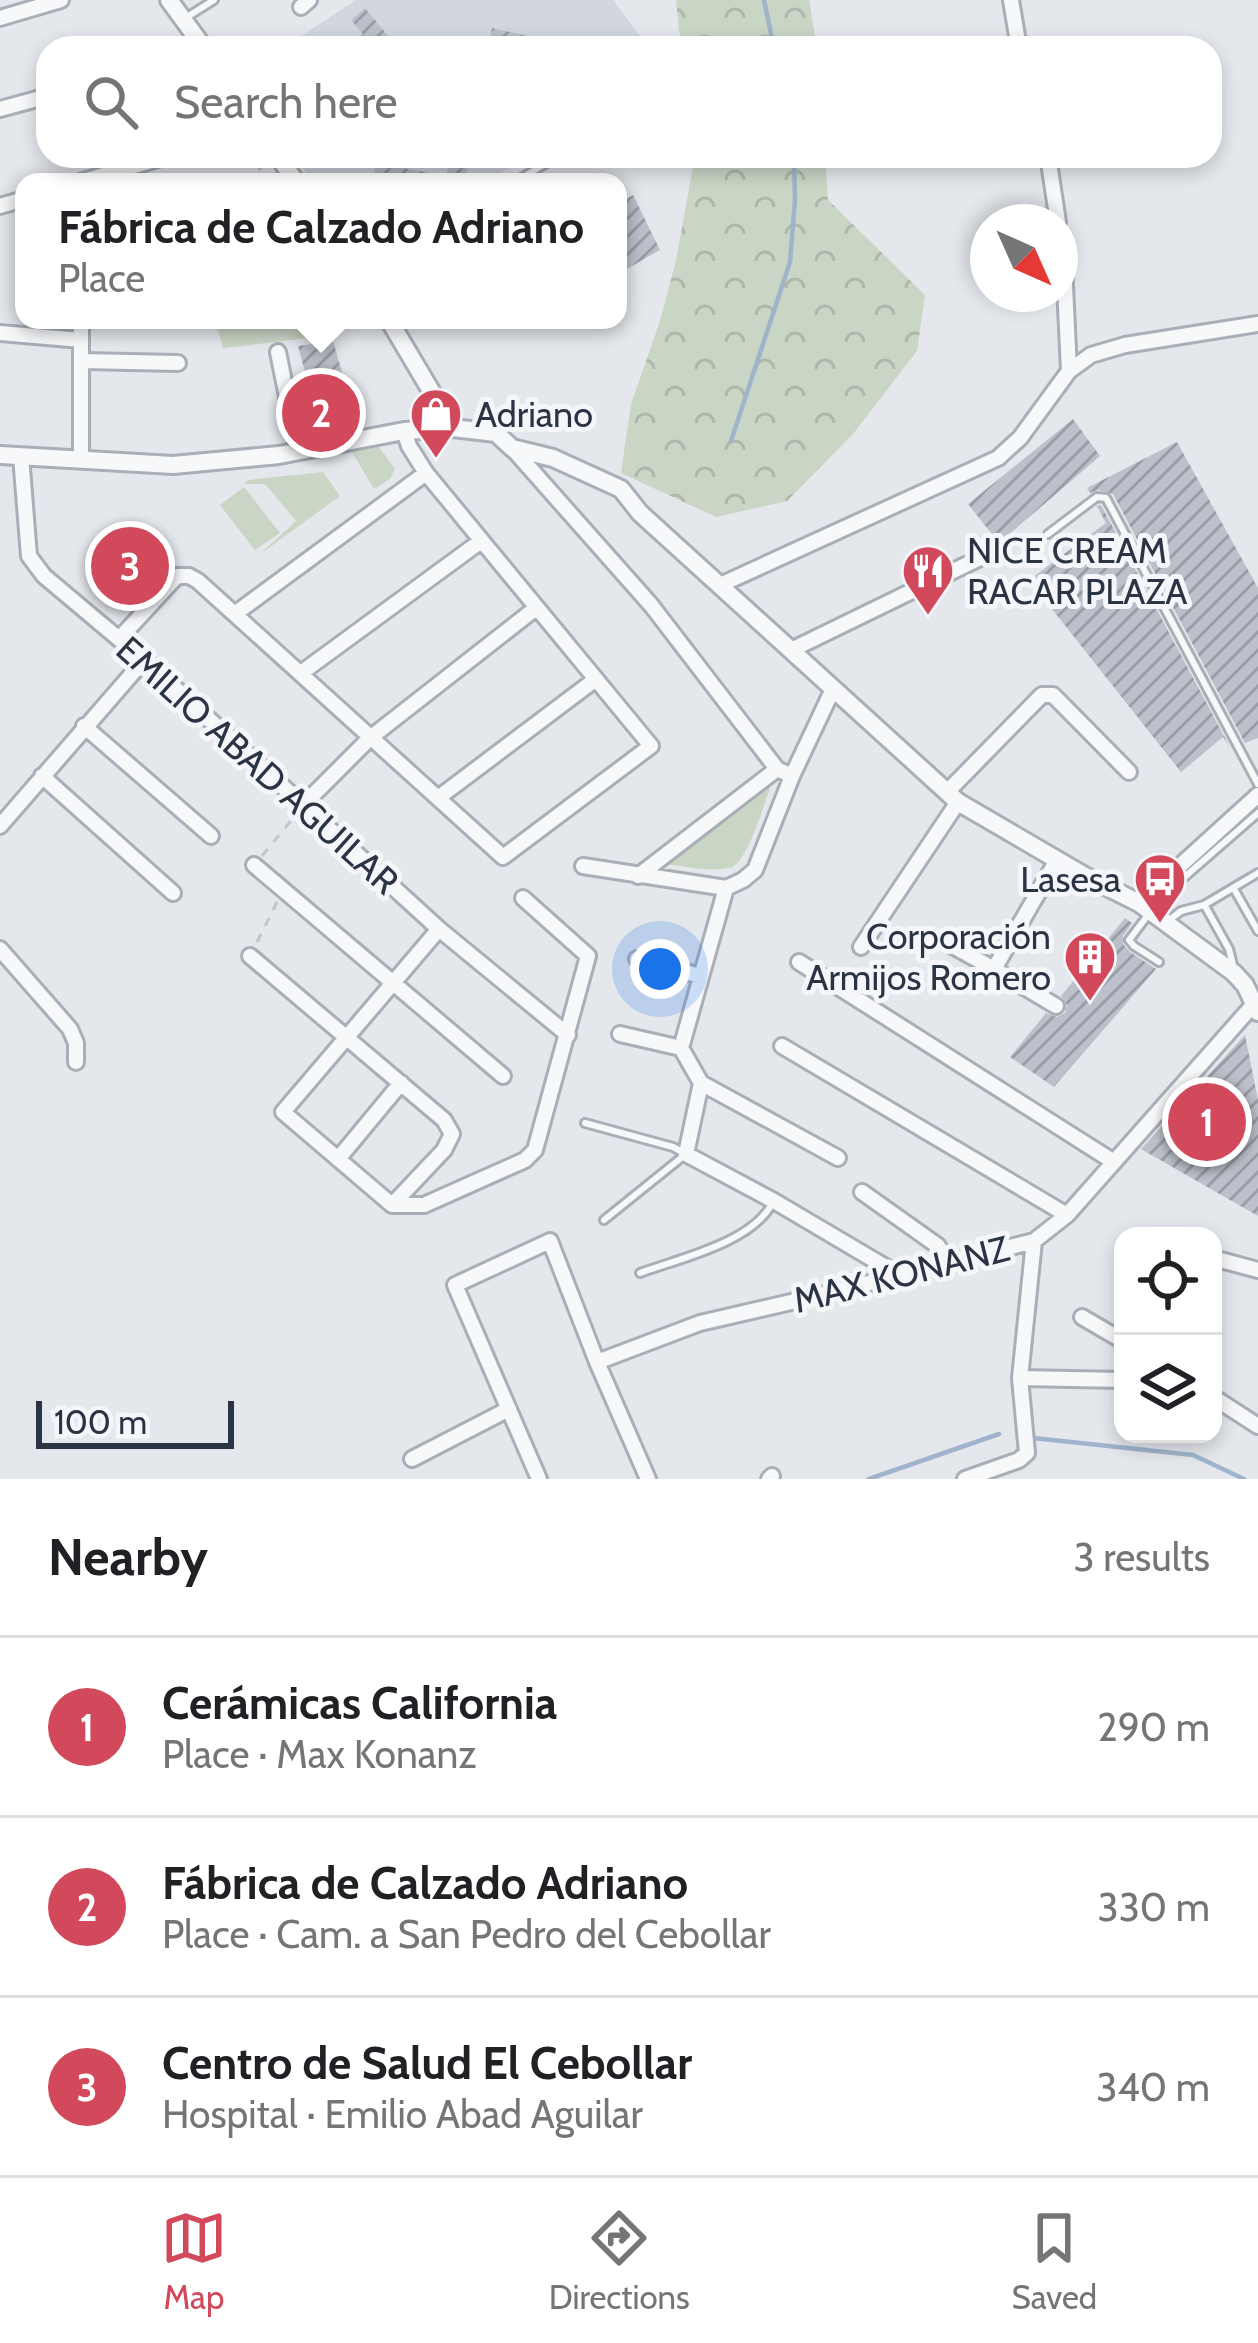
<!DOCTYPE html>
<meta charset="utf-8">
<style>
body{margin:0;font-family:Cabin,sans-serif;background:#f2f2f2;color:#202124}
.controls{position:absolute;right:36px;bottom:36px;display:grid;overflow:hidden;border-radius:24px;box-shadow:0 6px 18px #0003}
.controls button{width:108px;height:108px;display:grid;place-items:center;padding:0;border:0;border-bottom:3px solid #e0e0e0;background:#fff;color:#202124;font:60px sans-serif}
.compass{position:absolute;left:970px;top:204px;width:108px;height:108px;border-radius:50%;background:#fff;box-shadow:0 6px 18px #0003;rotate:135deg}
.scale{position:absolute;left:36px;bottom:30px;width:198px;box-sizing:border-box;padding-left:12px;border:6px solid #2b3445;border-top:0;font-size:33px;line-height:42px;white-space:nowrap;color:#2b3445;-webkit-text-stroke:9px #f4f6f9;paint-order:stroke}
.you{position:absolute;left:660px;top:969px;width:42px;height:42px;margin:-30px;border:9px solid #fff;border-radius:50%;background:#1a73e8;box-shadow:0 0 0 18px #1a73e833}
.badge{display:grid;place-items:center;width:78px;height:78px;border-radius:50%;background:#d1495b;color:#fff;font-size:39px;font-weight:700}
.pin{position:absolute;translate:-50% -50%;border:6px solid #fff;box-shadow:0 3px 12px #0006}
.popup{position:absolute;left:15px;top:173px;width:612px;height:156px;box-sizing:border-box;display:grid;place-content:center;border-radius:24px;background:#fff;filter:drop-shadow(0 3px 9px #0005);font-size:39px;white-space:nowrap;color:#757577}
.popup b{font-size:45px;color:#202124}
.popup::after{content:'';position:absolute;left:50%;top:100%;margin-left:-24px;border:24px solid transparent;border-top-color:#fff}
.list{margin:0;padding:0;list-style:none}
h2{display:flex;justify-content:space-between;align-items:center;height:156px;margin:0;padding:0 48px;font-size:51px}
h2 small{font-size:39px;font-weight:400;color:#757577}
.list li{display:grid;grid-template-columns:78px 1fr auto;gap:36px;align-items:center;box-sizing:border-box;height:180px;padding:0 48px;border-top:3px solid #e0e0e0}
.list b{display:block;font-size:45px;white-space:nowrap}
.list p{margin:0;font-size:39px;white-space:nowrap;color:#757577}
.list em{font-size:39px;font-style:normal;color:#757577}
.icon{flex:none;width:66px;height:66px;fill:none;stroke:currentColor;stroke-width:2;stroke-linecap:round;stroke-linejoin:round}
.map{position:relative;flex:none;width:1258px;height:1479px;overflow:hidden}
.search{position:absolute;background:#fff;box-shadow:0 6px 18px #0003;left:36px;right:36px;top:36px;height:132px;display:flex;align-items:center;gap:30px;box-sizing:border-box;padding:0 42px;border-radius:36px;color:#757577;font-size:45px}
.sheet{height:696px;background:#fff}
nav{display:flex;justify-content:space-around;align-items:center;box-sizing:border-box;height:168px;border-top:3px solid #e0e0e0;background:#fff;font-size:33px;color:#757577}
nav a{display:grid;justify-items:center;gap:6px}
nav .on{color:#d1495b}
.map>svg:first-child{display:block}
.built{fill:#d2d6de}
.grass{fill:#c9d6c5}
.forest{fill:url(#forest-crowns)}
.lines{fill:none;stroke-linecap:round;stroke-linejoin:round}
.stream{stroke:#9fb4cc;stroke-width:4.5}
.building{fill:url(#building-hatch)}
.service-casing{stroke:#a9aeb7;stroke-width:12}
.minor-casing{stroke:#a9aeb7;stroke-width:20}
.tertiary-casing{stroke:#a9aeb7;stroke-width:22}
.path{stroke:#c2c5cb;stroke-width:3;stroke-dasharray:9 9;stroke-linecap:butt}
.service{stroke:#f7f8fa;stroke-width:6}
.minor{stroke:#f7f8fa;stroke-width:14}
.tertiary{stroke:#f7f8fa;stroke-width:16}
.labels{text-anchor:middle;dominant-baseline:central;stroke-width:10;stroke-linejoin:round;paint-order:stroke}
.poi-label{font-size:36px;fill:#2b3445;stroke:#f4f6f9;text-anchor:start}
.street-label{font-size:36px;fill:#2b3445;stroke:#f4f6f9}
</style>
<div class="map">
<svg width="1258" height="1479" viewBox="0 0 1258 1479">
<defs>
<pattern id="forest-crowns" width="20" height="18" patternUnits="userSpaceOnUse" patternTransform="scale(3)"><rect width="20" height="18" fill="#c9d6c5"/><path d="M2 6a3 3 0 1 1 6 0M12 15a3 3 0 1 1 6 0" fill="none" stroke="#adb8ab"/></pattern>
<pattern id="building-hatch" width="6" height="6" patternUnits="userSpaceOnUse" patternTransform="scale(3)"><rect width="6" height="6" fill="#bbc0ca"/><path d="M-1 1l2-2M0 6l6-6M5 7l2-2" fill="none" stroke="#989da6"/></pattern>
</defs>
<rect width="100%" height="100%" fill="#e4e7ec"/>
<path class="built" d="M356,0H613L649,48H283Z
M294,156H527L487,182H313Z"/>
<path class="grass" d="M215,320H293L309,324V338L223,348Z
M379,447L395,469L390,479L374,489L352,452Z
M323,472L340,496L259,555L296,521L265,484H244L248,480Z
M244,487L280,533L255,550L220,505Z
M772,782C765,801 749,859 732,867C718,873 681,866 665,864Z"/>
<path class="forest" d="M676,0H809L817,48H685L679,31Z
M695,156H825L828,200L925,295L917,351L853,434L787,501L716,517L621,473L631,404L659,324L676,261Z"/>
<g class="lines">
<path class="stream" d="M764,0L774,48
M731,441L790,262L795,200L794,156
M1033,1438L1193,1455L1244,1479
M869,1479L999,1434"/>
</g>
<path class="building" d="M365,8L398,48H347L363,34L351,20Z
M492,28L563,44L562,48H488Z
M376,163L446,176L449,163L468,167L465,182H373Z
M633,195L660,250L618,274V204Z
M333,341L346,386L340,388L349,426L306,434L299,398L311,393L298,346Z
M1073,419L1100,456L999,543L968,504Z
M1177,442L1258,588V738L1245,743L1113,494L1098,490L1090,493L1087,488Z
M1101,505L1231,749L1223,737L1181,772L1029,580L1106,523L1097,506Z
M1125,918L1132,923L1123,936V944L1130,952L1156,969L1054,1087L1010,1057L1046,1013L1057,1017L1065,1013L1067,1005L1061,996Z
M1245,1035L1258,1100V1216L1141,1149Z"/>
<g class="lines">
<g class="service-casing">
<path id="service" d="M187,17L214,0
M515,182L558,156
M1048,534L1097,497L1106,498L1258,784
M1234,889L1258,931
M1205,906L1229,949L1234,969
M1158,911L1180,881L1258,813
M1148,915L1129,940L1134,946L1159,962
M1168,921L1181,911L1204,905L1258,873
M585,1123L673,1147L686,1154L604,1220
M640,1273C681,1258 750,1243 772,1204"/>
</g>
<g class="minor-casing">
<path id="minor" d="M1011,0L1019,48
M301,7L309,0
M0,18L61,0
M0,109L48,96
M1048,156L1058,222
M80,182L168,156
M0,206L24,199
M1060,237L1064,264L1069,371
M81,320V458
M0,333L81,340
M278,352L298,451
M82,361L178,363
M512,448L651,605L777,769L792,776
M21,456L29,556L44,576L144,660L439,929L568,1035
M720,585L998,458L1020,438L1069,371L1091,355L1125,345L1258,324
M236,613L426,473
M119,639L177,576H189L198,581L503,857L651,746L426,473L409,446L404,431
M791,650L982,557
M301,673L481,541
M833,689L792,776L755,870L743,880L726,888L681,1048L701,1083L686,1154L774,1201L901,1276
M84,726L211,836
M42,776L173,893
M948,791L1042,695H1053L1129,772
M438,798L596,679
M302,806L370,738L536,608
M0,826L144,660
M254,865L503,1076
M583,866L726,888
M638,876L777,769
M1139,903L1258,795
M439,929L283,1112L392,1205H424L525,1160L535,1150L588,956L523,898
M942,940L994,969
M861,947L958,802
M0,949L70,1029L76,1043V1062
M250,956L444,1120L452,1134L444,1150L392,1205
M637,959L700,976
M799,962L1114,1162
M1056,1006L994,969L1057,860
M620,1034L681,1048
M782,1046L1067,1215
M701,1083L838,1158
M338,1159L401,1083
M862,1192L938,1246L947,1264
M1213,1258L1258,1270
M1082,1317L1123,1341
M597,1362L700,1323L830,1293L1034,1241L1067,1215L1254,1004
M1020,1378L1123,1380
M1213,1397L1258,1426
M412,1459L509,1409
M539,1479L455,1285L550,1241L597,1362L648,1479
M769,1479L772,1476
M965,1479L1019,1460L1027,1453L1020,1378L1034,1241"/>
</g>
<g class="tertiary-casing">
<path id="tertiary" d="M169,0L204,48
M278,156L296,182
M389,320L453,428
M0,455L173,465L279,455L404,431L453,428L496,433L512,448L553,458L621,489L640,513L958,802L1083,875L1139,903L1234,973L1245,985L1258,1012"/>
</g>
<path class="path" d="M243,180L267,164
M262,856L294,817
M257,942L277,902"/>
<use href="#service" class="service"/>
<use href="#minor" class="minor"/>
<use href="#tertiary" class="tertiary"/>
</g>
<defs>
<g id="shop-pin" transform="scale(2.7)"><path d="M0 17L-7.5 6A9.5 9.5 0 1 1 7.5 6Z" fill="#d1495b" stroke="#f4f6f9"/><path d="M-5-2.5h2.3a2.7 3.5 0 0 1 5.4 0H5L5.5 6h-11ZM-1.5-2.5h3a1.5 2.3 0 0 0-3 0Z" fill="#fff"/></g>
<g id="restaurant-pin" transform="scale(2.7)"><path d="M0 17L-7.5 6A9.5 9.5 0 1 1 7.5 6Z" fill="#d1495b" stroke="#f4f6f9"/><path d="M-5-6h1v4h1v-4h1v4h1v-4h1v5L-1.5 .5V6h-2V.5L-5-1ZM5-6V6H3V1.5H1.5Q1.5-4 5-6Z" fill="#fff"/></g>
<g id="bus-pin" transform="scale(2.7)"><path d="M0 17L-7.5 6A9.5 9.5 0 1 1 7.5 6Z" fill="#d1495b" stroke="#f4f6f9"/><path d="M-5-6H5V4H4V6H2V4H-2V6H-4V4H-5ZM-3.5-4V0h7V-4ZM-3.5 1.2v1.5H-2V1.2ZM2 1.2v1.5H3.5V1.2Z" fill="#fff"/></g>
<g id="building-pin" transform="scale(2.7)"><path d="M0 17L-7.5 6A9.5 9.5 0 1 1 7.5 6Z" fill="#d1495b" stroke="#f4f6f9"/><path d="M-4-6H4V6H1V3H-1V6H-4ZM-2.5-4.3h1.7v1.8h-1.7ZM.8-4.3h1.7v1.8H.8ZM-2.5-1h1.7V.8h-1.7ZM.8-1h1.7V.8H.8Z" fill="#fff"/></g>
</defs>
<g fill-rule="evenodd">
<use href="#shop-pin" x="436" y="414"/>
<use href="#restaurant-pin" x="928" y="571"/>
<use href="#bus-pin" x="1160" y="879"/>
<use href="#building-pin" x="1090" y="957"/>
</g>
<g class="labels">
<g class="poi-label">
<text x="475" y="414">Adriano</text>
<text x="967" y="550">NICE CREAM<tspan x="967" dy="41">RACAR PLAZA</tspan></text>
<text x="1121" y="879" text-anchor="end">Lasesa</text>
<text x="1051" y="936" text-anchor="end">Corporación<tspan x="1051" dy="41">Armijos Romero</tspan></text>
</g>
<g class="street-label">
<text transform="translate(258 765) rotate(42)">EMILIO ABAD AGUILAR</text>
<text transform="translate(901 1274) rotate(-14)">MAX KONANZ</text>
</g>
</g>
</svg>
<div class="controls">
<button><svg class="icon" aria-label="locate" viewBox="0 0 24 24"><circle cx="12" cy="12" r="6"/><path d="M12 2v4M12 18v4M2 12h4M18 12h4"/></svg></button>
<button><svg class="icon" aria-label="layers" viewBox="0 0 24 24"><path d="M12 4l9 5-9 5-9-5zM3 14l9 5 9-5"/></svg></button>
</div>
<svg class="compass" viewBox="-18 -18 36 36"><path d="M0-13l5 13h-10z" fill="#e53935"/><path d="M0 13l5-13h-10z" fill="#757577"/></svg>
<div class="scale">100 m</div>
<div class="you"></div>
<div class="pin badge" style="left:1207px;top:1122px">1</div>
<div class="pin badge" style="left:321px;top:413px">2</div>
<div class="popup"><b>Fábrica de Calzado Adriano</b>Place</div>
<div class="pin badge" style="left:130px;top:566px">3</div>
<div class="search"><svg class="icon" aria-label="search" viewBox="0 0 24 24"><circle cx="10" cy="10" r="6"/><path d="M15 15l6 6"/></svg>Search here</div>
</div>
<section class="sheet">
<h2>Nearby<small>3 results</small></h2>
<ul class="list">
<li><span class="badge">1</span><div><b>Cerámicas California</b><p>Place · Max Konanz</p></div><em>290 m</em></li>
<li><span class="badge">2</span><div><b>Fábrica de Calzado Adriano</b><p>Place · Cam. a San Pedro del Cebollar</p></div><em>330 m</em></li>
<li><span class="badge">3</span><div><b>Centro de Salud El Cebollar</b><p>Hospital · Emilio Abad Aguilar</p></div><em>340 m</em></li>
</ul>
</section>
<nav>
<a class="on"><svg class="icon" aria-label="map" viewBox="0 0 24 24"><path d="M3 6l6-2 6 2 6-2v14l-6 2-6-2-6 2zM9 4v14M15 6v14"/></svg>Map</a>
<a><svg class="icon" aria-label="directions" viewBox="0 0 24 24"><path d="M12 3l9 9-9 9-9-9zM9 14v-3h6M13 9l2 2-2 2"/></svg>Directions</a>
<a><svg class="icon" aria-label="saved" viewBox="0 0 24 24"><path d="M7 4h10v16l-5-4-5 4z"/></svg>Saved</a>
</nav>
